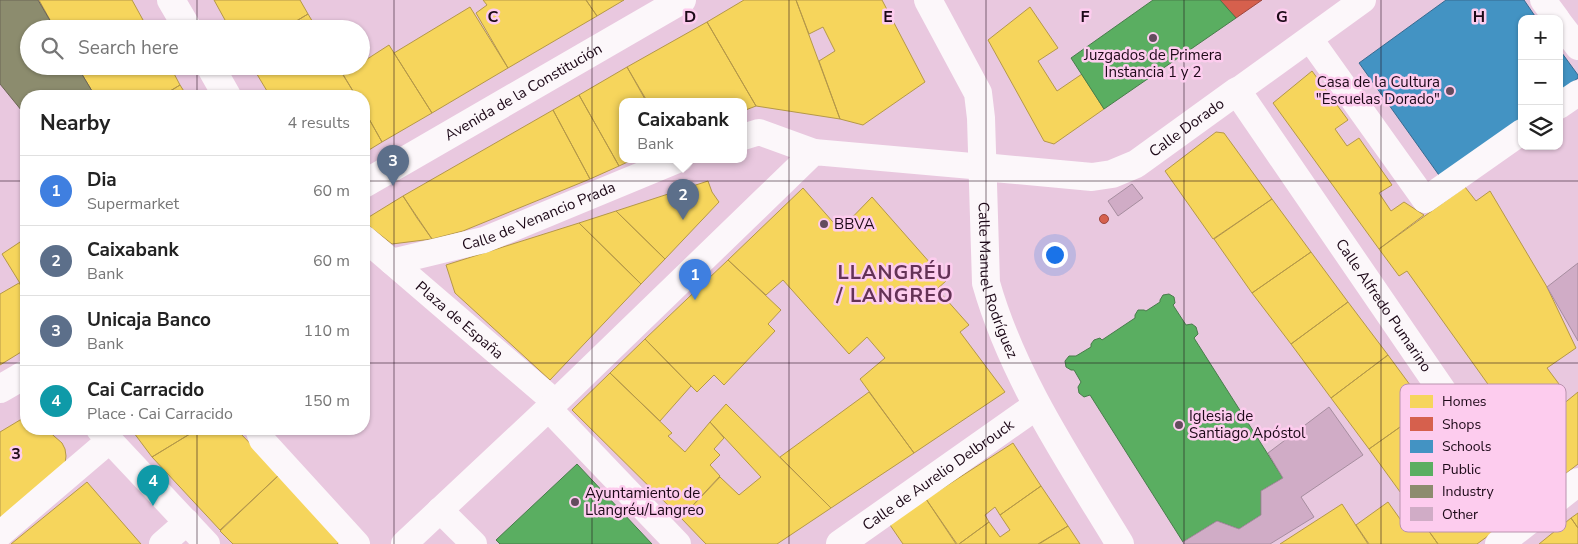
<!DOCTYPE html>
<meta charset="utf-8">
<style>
body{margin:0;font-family:"Nunito Sans",sans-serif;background:#f6f6f6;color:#222}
.controls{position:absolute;right:15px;top:15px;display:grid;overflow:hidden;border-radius:10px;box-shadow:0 1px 4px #0004}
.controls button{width:45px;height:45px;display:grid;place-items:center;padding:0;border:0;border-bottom:1px solid #e0e0e0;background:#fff;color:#222;font:25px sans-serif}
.you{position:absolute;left:1054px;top:254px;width:18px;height:18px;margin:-12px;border:4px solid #fff;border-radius:50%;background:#1a73e8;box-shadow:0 0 0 8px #1a73e833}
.badge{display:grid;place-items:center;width:32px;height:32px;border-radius:50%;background:#111827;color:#fff;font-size:16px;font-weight:700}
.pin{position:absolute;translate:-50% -41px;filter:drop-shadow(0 1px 2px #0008)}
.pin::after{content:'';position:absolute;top:26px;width:18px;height:15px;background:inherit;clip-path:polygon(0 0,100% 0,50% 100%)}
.popup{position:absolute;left:619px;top:98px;width:128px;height:65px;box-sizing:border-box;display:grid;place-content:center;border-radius:10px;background:#fff;filter:drop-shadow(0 1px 4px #0005);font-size:16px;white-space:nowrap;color:#767676}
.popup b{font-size:19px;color:#222}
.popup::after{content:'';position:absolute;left:50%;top:100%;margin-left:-10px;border:10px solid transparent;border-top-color:#fff}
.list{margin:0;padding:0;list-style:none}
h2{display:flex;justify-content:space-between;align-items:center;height:65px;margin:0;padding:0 20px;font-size:21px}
h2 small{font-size:16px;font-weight:400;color:#767676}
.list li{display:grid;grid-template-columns:32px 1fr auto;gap:15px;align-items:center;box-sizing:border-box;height:70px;padding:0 20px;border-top:1px solid #e0e0e0}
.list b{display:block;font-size:19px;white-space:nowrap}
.list p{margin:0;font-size:16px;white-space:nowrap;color:#767676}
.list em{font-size:16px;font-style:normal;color:#767676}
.icon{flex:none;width:28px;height:28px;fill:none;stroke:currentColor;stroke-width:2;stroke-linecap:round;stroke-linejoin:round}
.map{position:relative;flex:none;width:1578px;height:544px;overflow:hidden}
.search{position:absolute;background:#fff;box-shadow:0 1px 4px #0004;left:20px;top:20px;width:350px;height:55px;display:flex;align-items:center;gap:12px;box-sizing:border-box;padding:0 18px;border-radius:28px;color:#767676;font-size:19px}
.panel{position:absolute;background:#fff;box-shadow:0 1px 4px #0004;left:20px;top:90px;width:350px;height:345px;border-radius:20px}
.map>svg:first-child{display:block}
.homes{fill:#f6d55c;stroke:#b59848}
.shops{fill:#d6604d;stroke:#9e463d}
.schools{fill:#4393c3;stroke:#386a90}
.public{fill:#5aae61;stroke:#487c4b}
.industry{fill:#8c8c6e;stroke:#6b6554}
.building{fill:#d0acc6;stroke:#a68d9f}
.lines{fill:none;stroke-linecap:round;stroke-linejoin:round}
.pedestrian{stroke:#fcf7fa;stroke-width:26}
.minor{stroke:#fcf7fa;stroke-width:28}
.tertiary{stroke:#fcf7fa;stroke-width:28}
.grid{fill:none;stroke:#1d0918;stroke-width:1;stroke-opacity:0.55}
.poi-dot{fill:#644c5e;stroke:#fdccee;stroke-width:2}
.labels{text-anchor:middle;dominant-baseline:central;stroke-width:5;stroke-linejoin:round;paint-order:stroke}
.poi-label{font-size:15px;fill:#1d0918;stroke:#fdccee;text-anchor:start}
.street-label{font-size:15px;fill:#1d0918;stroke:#fdccee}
.district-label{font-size:20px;font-weight:bold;letter-spacing:1px;fill:#643256;stroke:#fdccee}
.key{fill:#fdccee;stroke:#ba92ae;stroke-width:1}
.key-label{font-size:14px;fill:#1d0918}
.grid-label{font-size:16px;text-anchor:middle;font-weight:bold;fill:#1d0918;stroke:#fdccee;stroke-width:5;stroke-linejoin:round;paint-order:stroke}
</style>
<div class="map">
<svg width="1578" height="544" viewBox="0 0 1578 544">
<rect width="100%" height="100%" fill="#e9c8df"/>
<path class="homes" d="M39,0H132L148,29H55Z
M214,0H300L308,14L283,29H230Z
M483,0H586L597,16L508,68L476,13L487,5Z
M586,0H624L597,16Z
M744,0H796L840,119L756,106L707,22Z
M796,0H882L925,82L863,125L840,119L819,61L835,51L823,27L809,34Z
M470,7L508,68L432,113L394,53Z
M1030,7L1058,48L1038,61L1057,91L1082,74L1104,109L1054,144L1044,141L988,40Z
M308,14L317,29H283Z
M707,22L756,106L743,111V101H647L627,67Z
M389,45L432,113L382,142L364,110V96H356L343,75L356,66H361V63Z
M77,66H170L180,85L162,96H95Z
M252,66H338L356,96H270Z
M627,67L646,101H623V159H634L619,166L579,95Z
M1312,71L1348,120L1335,129L1347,146L1359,138L1392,185L1379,193L1391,211L1404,202L1424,215L1379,249L1273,103Z
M180,85L187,96H162Z
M579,95L619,166L590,179L553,110Z
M364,110L382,142L364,153Z
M553,110L590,179L463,231L432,239L403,196Z
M1216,132L1224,133L1272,199L1213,239L1165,171Z
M708,181L712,192L719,202L665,259L616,211Z
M1465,187L1476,201L1490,191L1547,287L1576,348L1547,368L1559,384L1507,425L1489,400L1495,394L1407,271L1399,276L1379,249Z
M803,188L840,230L872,197L946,281L937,289L969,325L960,332L1005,392L914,453L860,379L885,358L867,337L849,354L783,280L766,295L728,260Z
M403,196L417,218L432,239L392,244L364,222V220Z
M1272,199L1311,252L1252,293L1214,239Z
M616,211L665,259L641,284L579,223Z
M579,223L641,284L550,380L455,293L446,265Z
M26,238V293L2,254Z
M1311,252L1348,302L1291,344L1252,293Z
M728,260L781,310L768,324L775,331L724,385L714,375L697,392L645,339Z
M19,283L26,293V349L0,365V294Z
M1348,302L1388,355L1331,398L1291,344Z
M645,339L691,386L660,421L610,373Z
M1388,355L1427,408L1369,449L1331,398Z
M610,373L672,433L668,436L685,452L710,422L724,438L714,449L720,455L710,465L720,476L681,518L572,410Z
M869,392L914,453L831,508L780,457Z
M1550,392L1562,405L1578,392V464L1551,485L1507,425Z
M726,404L831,508L777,544H706L681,518L720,477L739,495L761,477L710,422Z
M1427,408L1466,462L1411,507L1369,449Z
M26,418V429H46L62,443L65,449L66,456L65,464L0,522V432L20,420Z
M131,429H198L152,457Z
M198,429H236L280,474L220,530L152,457Z
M1013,443L1041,486L1000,515L995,507L985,515L989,522L959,544H957L926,499Z
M1466,462L1495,500L1492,533L1477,544H1438L1423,523L1434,514L1423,498Z
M280,474L342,539L337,544H233L220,531Z
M87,482L141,544H11Z
M1041,486L1068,526L1039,544H959L989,522L1000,537L1010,530L1000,515Z
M926,499L956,544H903L890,525Z
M1388,502L1405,526L1419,517L1438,544H1369L1356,525Z
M1342,504L1368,544H1280Z
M1578,513V528L1571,518Z
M1571,518L1578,528V544H1539Z
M1068,526L1080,544H1038Z"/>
<path class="shops" d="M1220,0H1262L1236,18Z
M1099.5 219a4.5 4.5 0 1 1 9 0a4.5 4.5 0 1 1-9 0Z"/>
<path class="schools" d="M1446,0H1524L1537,19H1522V119L1441,178L1359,63Z
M1559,49L1578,75V78L1559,92Z"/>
<path class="public" d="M1153,0H1220L1236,18L1104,109L1071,58Z
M1169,294L1174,297L1175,303L1173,305L1186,325L1192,324L1196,327L1198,334L1194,338L1283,478L1261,491V515L1239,529L1217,521L1183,542L1090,395L1084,397L1079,393L1078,387L1081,382L1074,370H1071L1066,367L1065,361L1069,356H1076L1091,347V344L1094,340L1100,338L1102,340L1135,318V315L1138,310H1144L1146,311L1160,302V300L1163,295Z
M577,464L652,544H500L496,540Z"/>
<path class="industry" d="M0,0H38L55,29H29V66H77L95,96H26V116L0,84Z"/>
<path class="building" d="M1132,184L1143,198L1118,216L1108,201Z
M1578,263V341L1547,287Z
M1329,407L1363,455L1301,497L1314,517L1270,544H1184L1183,542L1217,521L1239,529L1261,515V491L1283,478L1268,453Z"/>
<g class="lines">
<g class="pedestrian">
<path d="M1543,0L1557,19"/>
<path d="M1559,22L1578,47"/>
<path d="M1310,39L1425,200L1522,132"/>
<path d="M1237,91L1363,0"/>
<path d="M1559,106L1578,93"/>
<path d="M743,137L759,132L814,152"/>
<path id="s1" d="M364,238L555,402"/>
<path id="s2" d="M392,262L484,240L680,159"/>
<path d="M548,408L678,544"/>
<path d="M99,429L207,544"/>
<path d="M258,429L262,440L357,544"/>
<path d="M440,510L474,544"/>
<path d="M0,534L110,440"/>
<path d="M162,544L187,522"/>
<path d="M404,544L564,394L814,152L983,167"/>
</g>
<g class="minor">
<path id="s3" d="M928,0L978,93L981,118L986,283C1013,378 1069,460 1120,544"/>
<path id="s4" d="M983,167L1092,177L1112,174L1136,164L1237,91L1530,519"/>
<path id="s5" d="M840,544L1036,406"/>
<path d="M1499,544L1578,482"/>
</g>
<g class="tertiary">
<path d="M171,0L188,29"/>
<path d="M210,66L227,96"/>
<path id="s6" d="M364,184L682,0"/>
<path d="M0,389L26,374"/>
</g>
</g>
<path class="grid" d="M197,0V29M394,0V544M592,0V544M789,0V544M986,0V544M1184,0V544M1381,0V544M197,66V96M0,181H26M364,181H1578M0,363H26M364,363H1578M197,429V544"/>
<g class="poi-dot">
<circle cx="1153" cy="38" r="5"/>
<circle cx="1450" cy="91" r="5"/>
<circle cx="824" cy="224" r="5"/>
<circle cx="1179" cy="425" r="5"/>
<circle cx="575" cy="502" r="5"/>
</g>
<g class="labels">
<g class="poi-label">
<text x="1153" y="55" text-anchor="middle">Juzgados de Primera<tspan x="1153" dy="17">Instancia 1 y 2</tspan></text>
<text x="1440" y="82" text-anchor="end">Casa de la Cultura<tspan x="1440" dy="17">"Escuelas Dorado"</tspan></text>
<text x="834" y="224">BBVA</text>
<text x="1189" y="416">Iglesia de<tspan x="1189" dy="17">Santiago Apóstol</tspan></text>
<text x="585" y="493">Ayuntamiento de<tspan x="585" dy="17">Llangréu/Langreo</tspan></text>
</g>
<g class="street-label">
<text stroke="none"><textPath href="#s6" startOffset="184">Avenida de la Constitución</textPath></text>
<text stroke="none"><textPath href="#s4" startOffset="218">Calle Dorado</textPath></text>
<text stroke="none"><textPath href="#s2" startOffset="154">Calle de Venancio Prada</textPath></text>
<text stroke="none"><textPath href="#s3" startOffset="295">Calle Manuel Rodríguez</textPath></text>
<text stroke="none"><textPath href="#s4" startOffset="540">Calle Alfredo Pumarino</textPath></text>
<text stroke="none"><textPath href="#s1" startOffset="126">Plaza de España</textPath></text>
<text stroke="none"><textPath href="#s5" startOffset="120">Calle de Aurelio Delbrouck</textPath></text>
</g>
<g class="district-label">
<text x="895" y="272">LLANGRÉU<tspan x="895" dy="23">/ LANGREO</tspan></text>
</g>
</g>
<rect x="1400" y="384" width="166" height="148" rx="8" class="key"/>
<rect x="1410" y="395" width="23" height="13" fill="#f6d55c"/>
<rect x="1410" y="417" width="23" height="14" fill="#d6604d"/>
<rect x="1410" y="440" width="23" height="13" fill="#4393c3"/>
<rect x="1410" y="462" width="23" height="14" fill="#5aae61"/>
<rect x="1410" y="485" width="23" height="13" fill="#8c8c6e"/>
<rect x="1410" y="507" width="23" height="14" fill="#d0acc6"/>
<g class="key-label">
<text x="1442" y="406">Homes</text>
<text x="1442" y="429">Shops</text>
<text x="1442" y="451">Schools</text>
<text x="1442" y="474">Public</text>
<text x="1442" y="496">Industry</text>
<text x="1442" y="519">Other</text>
</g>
<g class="grid-label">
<text x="493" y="22">C</text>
<text x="690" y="22">D</text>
<text x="888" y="22">E</text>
<text x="1085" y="22">F</text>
<text x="1282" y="22">G</text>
<text x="1479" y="22">H</text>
<text x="16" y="459">3</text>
</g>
</svg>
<div class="controls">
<button>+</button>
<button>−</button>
<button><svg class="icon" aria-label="layers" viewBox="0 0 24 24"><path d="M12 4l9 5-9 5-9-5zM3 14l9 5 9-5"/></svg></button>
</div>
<div class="you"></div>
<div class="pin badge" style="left:695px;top:300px;background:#3f7fe0">1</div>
<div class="pin badge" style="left:683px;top:220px;background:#5c6f8a">2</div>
<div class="popup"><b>Caixabank</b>Bank</div>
<div class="pin badge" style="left:393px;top:186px;background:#5c6f8a">3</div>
<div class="pin badge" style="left:153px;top:506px;background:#0f9aa8">4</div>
<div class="search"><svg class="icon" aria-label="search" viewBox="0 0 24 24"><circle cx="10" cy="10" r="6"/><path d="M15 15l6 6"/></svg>Search here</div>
<section class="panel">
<h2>Nearby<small>4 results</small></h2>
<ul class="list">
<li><span class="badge" style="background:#3f7fe0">1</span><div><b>Dia</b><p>Supermarket</p></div><em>60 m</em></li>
<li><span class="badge" style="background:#5c6f8a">2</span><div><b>Caixabank</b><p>Bank</p></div><em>60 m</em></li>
<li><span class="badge" style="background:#5c6f8a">3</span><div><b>Unicaja Banco</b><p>Bank</p></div><em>110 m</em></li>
<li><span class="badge" style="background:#0f9aa8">4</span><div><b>Cai Carracido</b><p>Place · Cai Carracido</p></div><em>150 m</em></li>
</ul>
</section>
</div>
